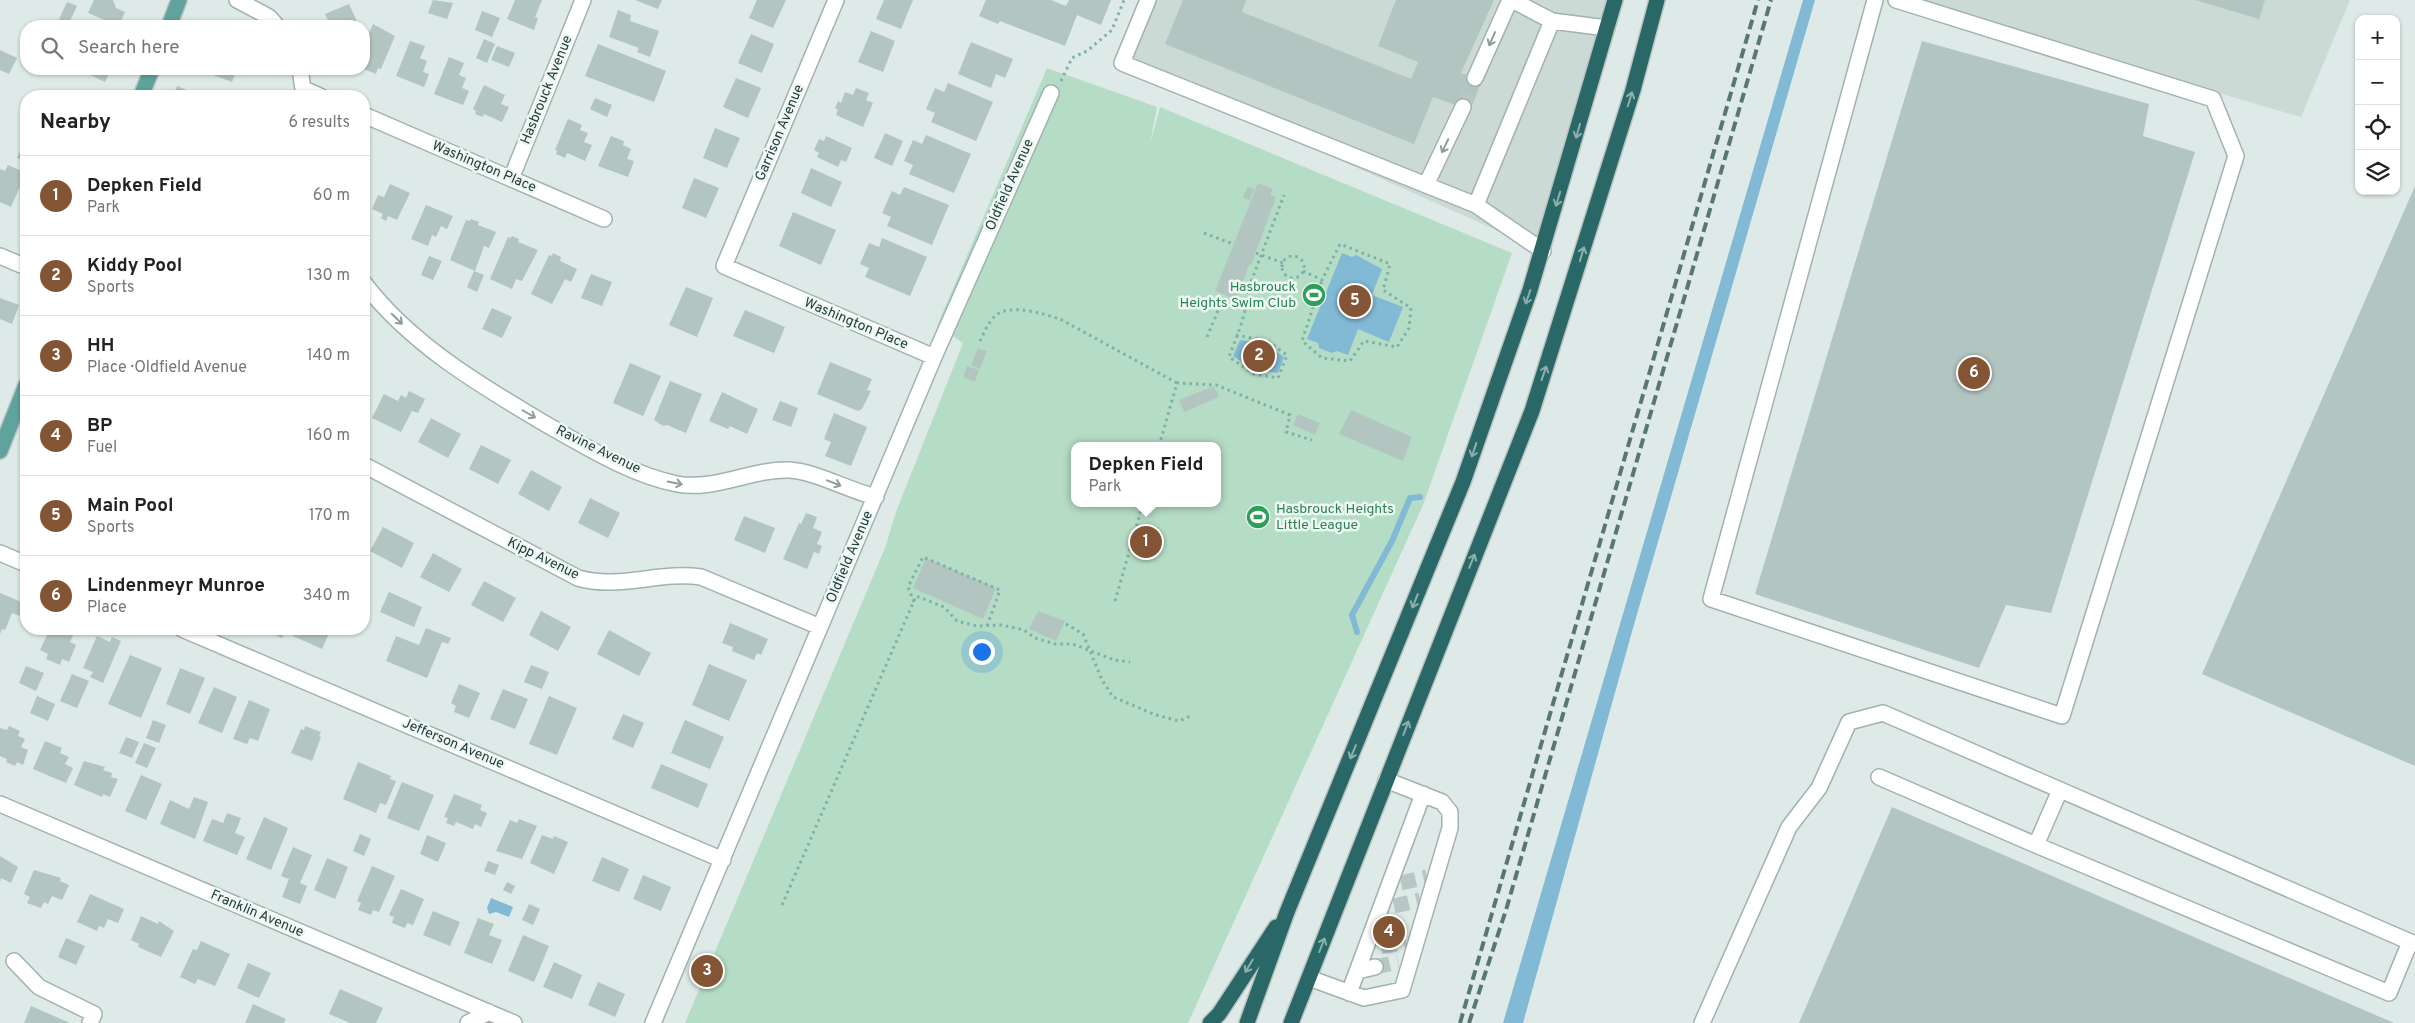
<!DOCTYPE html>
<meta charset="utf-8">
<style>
body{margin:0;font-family:Overpass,sans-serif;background:#f2f2f2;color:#222}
.controls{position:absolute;right:15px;top:15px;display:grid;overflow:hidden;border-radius:10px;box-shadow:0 1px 4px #0004}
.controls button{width:45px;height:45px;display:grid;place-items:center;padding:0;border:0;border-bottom:1px solid #e0e0e0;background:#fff;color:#222;font:25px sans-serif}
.you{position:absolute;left:981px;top:651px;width:18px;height:18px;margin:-12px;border:4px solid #fff;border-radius:50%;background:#1a73e8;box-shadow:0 0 0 8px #1a73e833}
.badge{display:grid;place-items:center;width:32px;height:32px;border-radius:50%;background:#835535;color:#fff;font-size:16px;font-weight:700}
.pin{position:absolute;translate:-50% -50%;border:2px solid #fff;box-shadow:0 1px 5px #0006}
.popup{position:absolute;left:1071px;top:442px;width:150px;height:65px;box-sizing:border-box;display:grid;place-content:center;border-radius:10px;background:#fff;filter:drop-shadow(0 1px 4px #0005);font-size:16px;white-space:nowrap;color:#767676}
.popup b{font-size:19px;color:#222}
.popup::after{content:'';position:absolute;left:50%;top:100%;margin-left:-10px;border:10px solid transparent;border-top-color:#fff}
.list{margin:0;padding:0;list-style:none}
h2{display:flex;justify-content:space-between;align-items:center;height:65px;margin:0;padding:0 20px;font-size:21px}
h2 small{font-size:16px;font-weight:400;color:#767676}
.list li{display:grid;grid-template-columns:32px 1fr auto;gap:15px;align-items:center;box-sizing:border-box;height:80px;padding:0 20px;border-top:1px solid #e0e0e0}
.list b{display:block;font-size:19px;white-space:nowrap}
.list p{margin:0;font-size:16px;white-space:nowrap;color:#767676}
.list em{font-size:16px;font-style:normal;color:#767676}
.icon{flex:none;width:28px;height:28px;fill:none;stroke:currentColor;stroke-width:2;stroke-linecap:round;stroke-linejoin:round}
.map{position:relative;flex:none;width:2415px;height:1023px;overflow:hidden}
.search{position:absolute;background:#fff;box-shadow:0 1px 4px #0004;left:20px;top:20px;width:350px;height:55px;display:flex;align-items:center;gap:12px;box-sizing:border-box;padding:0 18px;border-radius:20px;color:#767676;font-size:19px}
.panel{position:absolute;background:#fff;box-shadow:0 1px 4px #0004;left:20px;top:90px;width:350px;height:545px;border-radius:20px}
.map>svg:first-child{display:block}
.built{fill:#ccdad6}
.green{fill:#b5ddc6;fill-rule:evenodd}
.water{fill:#82b9d4}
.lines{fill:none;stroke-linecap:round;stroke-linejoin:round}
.stream{stroke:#82b9d4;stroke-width:6}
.building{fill:#b3c5c0}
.minor-tunnel{stroke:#b8c7c4;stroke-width:15;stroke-dasharray:15 8;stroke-linecap:butt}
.minor-casing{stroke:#a1b2af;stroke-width:18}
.major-casing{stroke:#bcc4c3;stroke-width:18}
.highway-casing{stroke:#bcc4c3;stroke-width:18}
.path{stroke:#7cb0a8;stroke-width:3;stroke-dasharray:2.5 4;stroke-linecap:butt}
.minor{stroke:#fff;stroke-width:15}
.major{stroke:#60a39c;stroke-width:15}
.highway{stroke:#296866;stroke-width:15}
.rail{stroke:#587774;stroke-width:4;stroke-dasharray:10 5;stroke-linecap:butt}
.oneway{stroke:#8e9d9c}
.oneway2{stroke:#8cb0ad}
.labels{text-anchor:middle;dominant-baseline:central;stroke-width:5;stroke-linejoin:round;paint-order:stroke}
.street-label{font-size:14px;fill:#1e3b38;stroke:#eef7f4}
.leisure-label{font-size:14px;fill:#27864d;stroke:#eef7f4;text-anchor:end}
</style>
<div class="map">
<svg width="2415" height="1023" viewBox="0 0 2415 1023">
<rect width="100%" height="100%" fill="#deeae7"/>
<path class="built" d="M1148,0H1610L1543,251L1122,63Z
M1897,0H2350L2301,117Z"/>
<path class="green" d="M1047,68L1157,107L1150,144L1160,107L1512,253L1423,505L1188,1023H685L885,548L896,512L963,343L937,326ZM1075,446H1217V503H1075Z"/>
<path class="water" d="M1803,0H1815L1633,628L1523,1023H1503Z
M1342,253L1352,257L1356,255L1382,269L1372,295L1403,307L1389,342L1358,329L1348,355L1337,351L1332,353L1319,348L1318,343L1307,339Z
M1240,340L1265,344L1284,357L1278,373L1255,370L1233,356Z
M491,898L513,907L509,917L496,912L489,914L487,908Z"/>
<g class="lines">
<path class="stream" d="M1357,632L1352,615L1392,541L1410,498L1420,497"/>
</g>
<path class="building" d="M94,0H113L116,8L125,12L119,26L88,13Z
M433,0L453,3L447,19L428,13Z
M515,0H542L535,17L538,18L534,30L507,19Z
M635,0H662L658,9Z
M757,0H786L773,28L749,18Z
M884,0H913L901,29L876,19Z
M986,0H1051L1066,6L1069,0H1111L1101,25L1077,15L1065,46L1000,21L998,24L979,16Z
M1183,0H1246L1242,12L1411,79L1418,62L1378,46L1396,0H1494L1461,73L1482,81L1470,110L1433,97L1414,144L1165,44Z
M2195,0H2265L2259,19Z
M67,2L77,6L69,23L59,19Z
M349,4L359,26H331L325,14Z
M618,10L631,15L630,21L659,31L650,57L637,52L639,48L609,37Z
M482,11L500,18L492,37L475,30Z
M373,24L395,36L381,69L378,68L376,74L364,69V46Z
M871,31L895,41L883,72L858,62Z
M751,34L774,44L762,73L738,63Z
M484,39L495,44L487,63L476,58Z
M410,41L425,46L420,58L427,61L423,72L429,74L424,87L396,76Z
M1922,41L2149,104L2143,136L2195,152L2051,613L2006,605L1979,668L1755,594Z
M971,42L1013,59L1005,78L996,74L991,88L958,74Z
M598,44L666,71L654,102L585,76Z
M497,46L515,53L509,67L491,60Z
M0,50L17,58L9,74L0,70Z
M449,57L464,63L459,75L466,78L462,88L469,91L463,105L434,94Z
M77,69H111L105,82Z
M197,69H237L232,82Z
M736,78L761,88L748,118L723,107Z
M948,83L993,102L976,141L931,122L935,113L926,109L935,88L944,92Z
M484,85L505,95L501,104L509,107L502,122L484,114L483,117L475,114L476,111L473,109Z
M177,86L202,96H173Z
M856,88L869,93L866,100L873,103L863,127L836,115L838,110L835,108L838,101L841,103L845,92L853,95Z
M595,98L612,105L607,117L590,109Z
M568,119L582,125L580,130L588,133L584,142L592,145L585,161L567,153L565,158L556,154L557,151L555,150Z
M715,128L740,138L727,168L703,158Z
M885,133L903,141L892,166L874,158Z
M926,135L971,154L954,193L909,174L913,165L904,161L913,140L922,144Z
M611,136L624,141L623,145L631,149L627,159L634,161L628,177L598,166Z
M826,136L852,148L846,162L841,160L838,167L817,157L819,153L814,150L819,139L824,141Z
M24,142L26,143V162L17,158Z
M8,165L26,173L11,207L0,202V169L5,171Z
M811,168L842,182L831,207L801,193Z
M694,178L719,188L706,218L682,208Z
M1258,183L1273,189L1270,195L1276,197L1251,265H1249L1236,299L1215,291Z
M390,184L410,193L397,220L388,216L386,221L381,218L383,214L372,209L378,195L384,197Z
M2415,186V766L2202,674Z
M904,187L949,205L932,245L887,226L891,217L882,213L892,191L900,195Z
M1247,187L1254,189L1250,200L1243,198Z
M426,205L453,216L447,229L441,226L436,237L432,235L428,246L411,239Z
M793,212L836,230L821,265L779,246Z
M471,219L479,222L478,225L496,232L489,248L484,246L475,271L450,260L466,220L470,221Z
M512,236L519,239L518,242L538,250L522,281L516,279L512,289L490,279L508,237L511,238Z
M882,238L927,257L910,296L865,277L869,268L860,264L869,243L879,247Z
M553,253L561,257L560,261L577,269L571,282L565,279L552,304L531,294L549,255L552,256Z
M429,256L442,261L433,280L421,275Z
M474,271L484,275L477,292L467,287Z
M591,274L612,282L602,306L581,298Z
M686,287L713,298L697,337L669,325Z
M0,298L19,305L12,324L0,319Z
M492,308L512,317L502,338L482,329Z
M745,310L785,327L774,353L733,336Z
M978,348L987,351L980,369L971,365Z
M830,362L872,379L867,390L871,391L862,409L858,411L817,394Z
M630,363L661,376L643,416L613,403Z
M967,366L979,370L975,382L963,377Z
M670,381L702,394L686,433L667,425L663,426L654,420Z
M1214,386L1219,397L1184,412L1179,400Z
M409,391L425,399L418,413L412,411L401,432L372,418L384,394L398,401L401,395L406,398Z
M722,392L758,409L747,434L730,426L728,429L709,421Z
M780,401L798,408L791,427L772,420Z
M1351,410L1412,437L1403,461L1339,434Z
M834,413L867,427L851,466L825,456L831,442L824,439Z
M1298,414L1320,423L1315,435L1293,425Z
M431,418L461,434L448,458L418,442Z
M481,445L511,460L498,484L469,469Z
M531,470L562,487L549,511L518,494Z
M590,498L620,513L608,538L578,523Z
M806,513L817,517L813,528L822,532L817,544L822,546L819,554L814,552L807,569L783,559L799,523L801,524Z
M744,516L775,528L765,553L734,540Z
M383,527L414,543L402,568L370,551Z
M433,553L462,569L449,592L420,577Z
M926,558L996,588L983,619L913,588Z
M484,581L516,598L503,622L471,605Z
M389,592L422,607L414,627L380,612Z
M0,593L26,604L20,616L12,613L5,630L2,629L0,634Z
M541,611L571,627L558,651L529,635Z
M1038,611L1065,621L1056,641L1029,629Z
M730,623L768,639L761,655L757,653L754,660L732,651L733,647L722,643Z
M426,628L451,638L448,644L442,642L427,678L386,661L396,636L419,645Z
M50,629H76L70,642L76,645L69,662L62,659L60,665L46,659L48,654L40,650Z
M261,629H286L282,638Z
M296,629H331L322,649L293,636Z
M609,630L651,653L639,676L597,654Z
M97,636L110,642L112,637L121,641L103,683L90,677L93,672L83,668Z
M130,655L162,668L141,718L108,704Z
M709,664L747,680L729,721L692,705Z
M531,665L549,672L542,689L524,682Z
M26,666L44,673L36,691L19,683Z
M180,668L205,678L190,714L166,704Z
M72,674L89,681L77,708L60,701Z
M459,684L480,693L469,718L454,712L456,706L451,703Z
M214,687L237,697L222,733L198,723Z
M503,689L528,699L515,729L490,719Z
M37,696L55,704L48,721L30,713Z
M549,696L577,708L557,755L529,744Z
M249,700L270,709L258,741L250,738L247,744L233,739Z
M623,714L644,723L633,748L612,739Z
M153,720L166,725L159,743L146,738Z
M685,720L724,737L710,769L671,753Z
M9,726L20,731L18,736L25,739L21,747L28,750L23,765L17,762L15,766L6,762L7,759L0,756V728L7,730Z
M305,726L321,732L319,736L321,737L312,761L291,753L301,729L304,730Z
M126,737L139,742L132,758L119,753Z
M45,741L62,748L60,753L69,757L65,764L73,768L66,783L33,769Z
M144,743L156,748L147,768L135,763Z
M84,761L105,767L103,770L112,773L111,777L118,779L110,797L103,794L102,797L74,785Z
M358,762L391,776L390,779L396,781L386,805L380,803L376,813L343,799Z
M661,764L708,784L698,808L651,788Z
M141,775L162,784L146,820L125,811Z
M402,782L434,795L419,831L387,818Z
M454,794L482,805L480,810L487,813L481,827L475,824L473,829L456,822L454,826L446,823L448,818L444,817Z
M194,797L208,802L195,839L160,824L170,800L189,809Z
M1892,807L2394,1023H1799Z
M227,813L241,818L235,833L245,837L237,855L203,841L212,819L223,823Z
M264,817L288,828L271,870L246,859Z
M519,819L537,826L522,859L496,851L510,820L517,823Z
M360,834L371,839L364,856L353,851Z
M427,835L446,843L438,862L420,854Z
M542,835L553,839L554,836L568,842L554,874L530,863Z
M293,847L312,855L300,883L307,886L300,904L282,897L289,879L281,876Z
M0,856L18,867L11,883L1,878L0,882Z
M602,857L629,869L619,892L592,881Z
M327,858L348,867L335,899L314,890Z
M488,861L499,865L495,875L484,871Z
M372,866L395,876L379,912L373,910L371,915L358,910L361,903L357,901Z
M34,870L61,878L60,881L69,885L62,900L52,896L48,904L44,902L41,908L27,903L30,897L24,894Z
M643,875L671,887L661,911L633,899Z
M507,882L515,886L511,894L503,890Z
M401,889L424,899L413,925L407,923L405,928L392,923L394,917L389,915Z
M90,894L124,909L118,923L108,919L104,928L99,926L97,931L77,922Z
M529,904L540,909L533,925L522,920Z
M433,911L460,922L450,946L423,935Z
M141,916L158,924L159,921L174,931L161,957L138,947L139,944L131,940Z
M478,918L494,924L489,935L502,940L492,964L464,953Z
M523,935L549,946L534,982L508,971Z
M66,938L85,946L76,965L58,957Z
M201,941L230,954L215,986L198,979L195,984L180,977L193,949L197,950Z
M554,962L582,975L572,999L543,987Z
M248,963L271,973L259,998L237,988Z
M598,982L625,994L615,1017L588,1005Z
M340,989L383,1008L376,1023H350L329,1014Z
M253,1004L286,1019L284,1023H245Z
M31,1006L70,1023H24Z"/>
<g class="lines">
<path class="minor-tunnel" d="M1463,107L1475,78
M1401,883L1427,877
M1394,906L1420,900
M1381,947L1406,942
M1375,967L1398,962"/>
<g class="minor-casing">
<path id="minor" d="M237,0L269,17L277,26
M836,0L724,266L934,357
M1148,0L1122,63L1476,205L1552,21
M1512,0L1552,21L1607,28
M1875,0L1711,599L2062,716L2236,156L2213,99L1896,0
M300,69L304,96
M1475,78L1510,0
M304,89L320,96
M364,115L604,219
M511,179L583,0
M1426,185L1463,107
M1476,205L1543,251
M0,256L26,267
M364,283C411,345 483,387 549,426C588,448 632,475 677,484C715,491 751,469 789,470C818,472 847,490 876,497
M364,465L578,578C619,590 659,571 701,577L820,627
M0,553L26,564
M182,629L723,860
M1879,777L2036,845
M2060,790L2036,845L2389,993L2410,942
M0,804L514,1023
M14,961L39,987L94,1014L90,1023
M1357,971L1375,967
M1309,978L1364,998L1402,990L1450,828V812L1442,802L1386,780
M1349,993L1423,794
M468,1023L489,1012
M653,1023L934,357L1051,93
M1702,1023L1789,827L1819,788L1849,722L1883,713L2415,944"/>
</g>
<g class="major-casing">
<path id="major" d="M169,26L179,0
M141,96L152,69
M0,451L26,385"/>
</g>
<g class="highway-casing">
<path id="highway" d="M1210,1023L1219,1014L1276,927
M1247,1023L1287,912L1463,482L1530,290L1615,0
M1291,1023L1532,411L1633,90L1657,0"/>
</g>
<path class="path" d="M1061,81L1072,58L1087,51L1112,30L1124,0
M1204,233L1233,244
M1256,253L1283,263
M1282 267a11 11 0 1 1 22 0a11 11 0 1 1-22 0Z
M1303,271L1322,280L1340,244L1390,264L1383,290L1411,308L1409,328L1397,347L1364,341L1350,361L1322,358L1302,341L1322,280
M1236,335L1267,341L1287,355L1278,378L1254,374L1229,357C1236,337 1247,316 1246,295L1284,195
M1207,337L1223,299L1247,309
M980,341C984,333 988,323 994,317C1008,302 1044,314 1060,319L1177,383
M1159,446L1177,383L1216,385L1290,415L1286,432L1312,440
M1115,601L1143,503
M914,602L908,587L923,557L1000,590L987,626
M1066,624L1083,634L1102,680L1113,697L1156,715L1179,721L1193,715
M782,905L916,596L944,607L957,621L977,626L1002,625L1024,630L1035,638L1055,644H1073L1114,660L1130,662"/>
<use href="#minor" class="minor"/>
<use href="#major" class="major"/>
<use href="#highway" class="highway"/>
<path class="rail" d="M1460,1023L1758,0
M1469,1023L1506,910L1771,0"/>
</g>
<defs><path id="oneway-shaft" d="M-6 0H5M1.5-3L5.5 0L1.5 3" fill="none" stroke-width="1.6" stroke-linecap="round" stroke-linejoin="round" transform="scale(1.25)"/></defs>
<g class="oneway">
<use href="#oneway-shaft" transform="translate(1492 39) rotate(114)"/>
<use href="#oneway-shaft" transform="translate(1445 146) rotate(115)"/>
<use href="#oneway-shaft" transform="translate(397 319) rotate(44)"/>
<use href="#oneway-shaft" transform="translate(529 414) rotate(30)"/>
<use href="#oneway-shaft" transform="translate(675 483) rotate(11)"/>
<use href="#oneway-shaft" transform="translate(834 483) rotate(21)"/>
</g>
<g class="oneway2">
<use href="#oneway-shaft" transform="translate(1630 99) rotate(-73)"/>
<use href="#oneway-shaft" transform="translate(1578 131) rotate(106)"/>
<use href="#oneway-shaft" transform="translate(1558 199) rotate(107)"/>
<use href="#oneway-shaft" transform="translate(1582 254) rotate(-73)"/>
<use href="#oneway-shaft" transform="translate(1528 297) rotate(109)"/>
<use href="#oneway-shaft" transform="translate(1544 373) rotate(-71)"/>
<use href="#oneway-shaft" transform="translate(1474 450) rotate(109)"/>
<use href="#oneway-shaft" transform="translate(1472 561) rotate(-68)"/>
<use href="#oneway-shaft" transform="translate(1415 601) rotate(112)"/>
<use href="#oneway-shaft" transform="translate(1406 728) rotate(-69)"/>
<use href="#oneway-shaft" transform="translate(1353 752) rotate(113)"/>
<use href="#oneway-shaft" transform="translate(1322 945) rotate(-69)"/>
<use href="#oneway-shaft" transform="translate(1249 966) rotate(121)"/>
</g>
<defs>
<g id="stadium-disc" transform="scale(1.25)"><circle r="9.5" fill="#2e9e5b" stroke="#eef7f4"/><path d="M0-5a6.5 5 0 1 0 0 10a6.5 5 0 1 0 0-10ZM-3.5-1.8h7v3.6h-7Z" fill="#fff"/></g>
</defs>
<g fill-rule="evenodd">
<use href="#stadium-disc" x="1314" y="295"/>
<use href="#stadium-disc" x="1258" y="517"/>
</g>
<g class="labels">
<g class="street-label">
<text transform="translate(547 90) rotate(-68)">Hasbrouck Avenue</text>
<text transform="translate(780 133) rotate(-67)">Garrison Avenue</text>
<text transform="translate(484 167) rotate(23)">Washington Place</text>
<text transform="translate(1010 185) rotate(-66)">Oldfield Avenue</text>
<text transform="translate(856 324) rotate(23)">Washington Place</text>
<text transform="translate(598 450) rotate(26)">Ravine Avenue</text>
<text transform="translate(850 557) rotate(-67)">Oldfield Avenue</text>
<text transform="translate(543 559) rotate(26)">Kipp Avenue</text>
<text transform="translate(453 744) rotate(23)">Jefferson Avenue</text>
<text transform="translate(257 914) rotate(23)">Franklin Avenue</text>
</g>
<g class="leisure-label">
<text x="1296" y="287">Hasbrouck<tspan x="1296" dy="16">Heights Swim Club</tspan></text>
<text x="1276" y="509" text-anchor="start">Hasbrouck Heights<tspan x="1276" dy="16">Little League</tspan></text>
</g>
</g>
</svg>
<div class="controls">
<button>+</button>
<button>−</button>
<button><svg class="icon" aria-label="locate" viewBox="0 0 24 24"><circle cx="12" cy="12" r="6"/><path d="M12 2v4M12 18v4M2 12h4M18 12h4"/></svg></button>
<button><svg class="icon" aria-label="layers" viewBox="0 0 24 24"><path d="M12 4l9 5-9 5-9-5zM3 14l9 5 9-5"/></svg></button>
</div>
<div class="you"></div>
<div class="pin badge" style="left:1146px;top:542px">1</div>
<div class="popup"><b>Depken Field</b>Park</div>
<div class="pin badge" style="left:1259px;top:356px">2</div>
<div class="pin badge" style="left:707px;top:971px">3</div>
<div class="pin badge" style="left:1389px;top:932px">4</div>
<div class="pin badge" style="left:1355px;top:301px">5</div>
<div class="pin badge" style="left:1974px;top:373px">6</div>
<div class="search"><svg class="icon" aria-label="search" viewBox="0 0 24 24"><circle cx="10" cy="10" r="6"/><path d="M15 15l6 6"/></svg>Search here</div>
<section class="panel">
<h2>Nearby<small>6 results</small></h2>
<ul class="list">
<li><span class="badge">1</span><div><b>Depken Field</b><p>Park</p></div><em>60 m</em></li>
<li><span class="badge">2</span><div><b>Kiddy Pool</b><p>Sports</p></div><em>130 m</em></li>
<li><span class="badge">3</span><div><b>HH</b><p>Place · Oldfield Avenue</p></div><em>140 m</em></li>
<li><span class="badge">4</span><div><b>BP</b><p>Fuel</p></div><em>160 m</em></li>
<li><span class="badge">5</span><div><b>Main Pool</b><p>Sports</p></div><em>170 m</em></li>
<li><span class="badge">6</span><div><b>Lindenmeyr Munroe</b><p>Place</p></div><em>340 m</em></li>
</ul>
</section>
</div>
